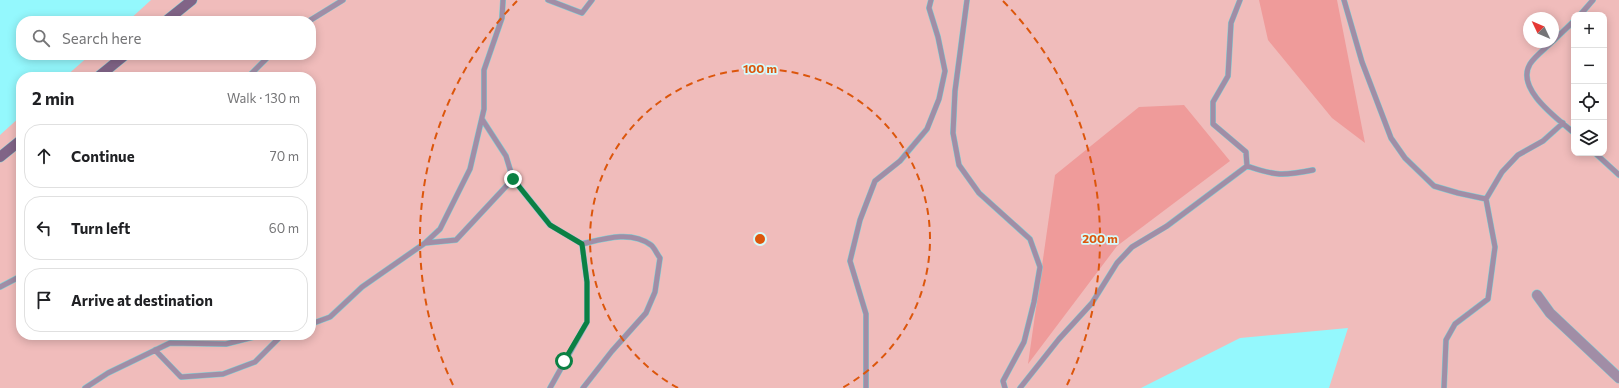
<!DOCTYPE html>
<meta charset="utf-8">
<style>
body{margin:0;font-family:Commissioner,sans-serif;background:#f6f6f6;color:#202124}
.controls{position:absolute;right:12px;top:12px;display:grid;overflow:hidden;border-radius:8px;box-shadow:0 2px 10px #0003}
.controls button{width:36px;height:36px;display:grid;place-items:center;padding:0;border:0;border-bottom:1px solid #e0e0e0;background:#fff;color:#202124;font:20px sans-serif}
.compass{position:absolute;left:1523px;top:12px;width:36px;height:36px;border-radius:50%;background:#fff;box-shadow:0 2px 10px #0003;rotate:314deg}
.stop{position:absolute;width:12px;height:12px;margin:-9px;border:3px solid #0b8043;border-radius:50%;background:#fff}
.stop.end{background:#0b8043;border-color:#fff;box-shadow:0 1px 4px #0008}
.list{margin:0;padding:0;list-style:none}
h2{display:flex;justify-content:space-between;align-items:center;height:52px;margin:0;padding:0 16px;font-size:17px}
h2 small{font-size:13px;font-weight:400;color:#757577}
.list li{display:grid;grid-template-columns:26px 1fr auto;gap:12px;align-items:center;box-sizing:border-box;height:64px;margin:0 8px 8px;padding:0 8px;border:1px solid #e0e0e0;border-radius:16px}
.list b{display:block;font-size:15px;white-space:nowrap}
.list em{font-size:13px;font-style:normal;color:#757577}
.icon{flex:none;width:22px;height:22px;fill:none;stroke:currentColor;stroke-width:2;stroke-linecap:round;stroke-linejoin:round}
.map{position:relative;flex:none;width:1619px;height:388px;overflow:hidden}
.search{position:absolute;background:#fff;box-shadow:0 2px 10px #0003;left:16px;top:16px;width:300px;height:44px;display:flex;align-items:center;gap:10px;box-sizing:border-box;padding:0 14px;border-radius:16px;color:#757577;font-size:15px}
.panel{position:absolute;background:#fff;box-shadow:0 2px 10px #0003;left:16px;top:72px;width:300px;height:268px;border-radius:16px}
.map>svg:first-child{display:block}
.green{fill:#f0bcbb;fill-rule:evenodd}
.forest{fill:#ef9b9a}
.lines{fill:none;stroke-linecap:round;stroke-linejoin:round}
.lane-casing{stroke:#7cd4d8;stroke-width:6}
.street-casing{stroke:#7cd4d8;stroke-width:11}
.secondary-casing{stroke:#7cd4d8;stroke-width:11}
.lane{stroke:#a18da6;stroke-width:5}
.street{stroke:#a18da6;stroke-width:10}
.secondary{stroke:#816487;stroke-width:10}
.route{stroke:#0b8043;stroke-width:5}
.ring{fill:none;stroke:#dc560c;stroke-width:2;stroke-dasharray:7 5}
.centre{fill:#dc560c;stroke:#d5fafb;stroke-width:2}
.ring-label{font-size:12px;text-anchor:middle;font-weight:bold;fill:#dc560c;stroke:#d5fafb;stroke-width:3.5;stroke-linejoin:round;paint-order:stroke}
</style>
<div class="map">
<svg width="1619" height="388" viewBox="0 0 1619 388">
<rect width="100%" height="100%" fill="#94f8fd"/>
<path class="green" d="M151,0H1619V388H1329L1348,328L1240,338L1141,388H0V135L21,116V335H311V77H65L90,55H311V21H128ZM1574,15H1604V153H1574ZM1529,18H1553V42H1529Z"/>
<path class="forest" d="M1259,0H1337L1365,143L1332,118L1268,40Z
M1184,105L1230,161L1117,246L1028,364L1055,175L1139,107Z"/>
<g class="lines">
<g class="lane-casing">
<path id="lane" d="M548,0L582,13L592,0
M967,0L955,91L953,133L959,165L979,193L1030,239L1040,267L1034,302L1024,342L1003,381L1005,388
M1344,0L1362,62L1391,138L1405,158L1434,186L1458,193L1486,199L1495,247L1488,299L1455,324L1446,340L1444,388
M1580,15L1593,0
M309,21L343,0
M1553,41L1574,21
M1552,42C1545,49 1535,56 1530,64C1515,89 1558,119 1574,133
M248,77L270,55
M482,119L506,156L513,179L550,225L582,244C603,239 631,230 651,245C654,247 657,254 660,258L655,292L646,313L612,351L583,388
M1595,153L1619,175
M1247,166C1276,176 1283,176 1313,170
M1486,199L1502,172L1518,155L1543,141L1563,123
M425,243L456,240L513,179
M0,287L21,276
M311,324L330,317L362,287L425,243L440,229L470,169L484,109V70L502,18L503,0
M155,350L181,377L223,374L255,362L282,335
M85,388L108,373L170,343L226,344L262,335
M550,388L587,322V282L582,244
M866,388V314L850,261L860,220L875,181L900,161L927,129L939,99L945,71L938,37L929,8L931,0
M1020,388L1059,339L1092,303L1117,263L1132,247L1167,226L1247,166L1246,152L1213,124V102L1228,76L1231,23L1240,0"/>
</g>
<g class="street-casing">
<path id="street" d="M1537,295L1550,313L1619,378"/>
</g>
<g class="secondary-casing">
<path id="secondary" d="M166,21L192,0
M98,77L125,55
M0,157L21,140"/>
</g>
<use href="#lane" class="lane"/>
<use href="#street" class="street"/>
<use href="#secondary" class="secondary"/>
</g>
<g class="lines">
<path class="route" d="M513,179L550,225L582,244L587,282V322L564,361"/>
</g>
<g class="ring">
<path d="M678 388A170 170 0 1 1 842 388"/>
<path d="M453 385A340 340 0 0 1 517 1M1003 1A340 340 0 0 1 1067 385"/>
</g>
<circle cx="760" cy="239" r="6" class="centre"/>
<g class="ring-label">
<text x="760" y="73">100 m</text>
<text x="1100" y="243">200 m</text>
</g>
</svg>
<div class="controls">
<button>+</button>
<button>−</button>
<button><svg class="icon" aria-label="locate" viewBox="0 0 24 24"><circle cx="12" cy="12" r="6"/><path d="M12 2v4M12 18v4M2 12h4M18 12h4"/></svg></button>
<button><svg class="icon" aria-label="layers" viewBox="0 0 24 24"><path d="M12 4l9 5-9 5-9-5zM3 14l9 5 9-5"/></svg></button>
</div>
<svg class="compass" viewBox="-18 -18 36 36"><path d="M0-13l5 13h-10z" fill="#e53935"/><path d="M0 13l5-13h-10z" fill="#757577"/></svg>
<div class="stop" style="left:564px;top:361px"></div>
<div class="stop end" style="left:513px;top:179px"></div>
<div class="search"><svg class="icon" aria-label="search" viewBox="0 0 24 24"><circle cx="10" cy="10" r="6"/><path d="M15 15l6 6"/></svg>Search here</div>
<section class="panel">
<h2>2 min<small>Walk · 130 m</small></h2>
<ul class="list">
<li><svg class="icon" aria-label="ahead" viewBox="0 0 24 24"><path d="M12 20V5M6 11l6-6 6 6"/></svg><div><b>Continue</b></div><em>70 m</em></li>
<li><svg class="icon" aria-label="left" viewBox="0 0 24 24"><path d="M17 20v-9H6M10 6l-5 5 5 5"/></svg><div><b>Turn left</b></div><em>60 m</em></li>
<li><svg class="icon" aria-label="arrive" viewBox="0 0 24 24"><path d="M6 21V4h12l-3 4 3 4H6"/></svg><div><b>Arrive at destination</b></div></li>
</ul>
</section>
</div>
